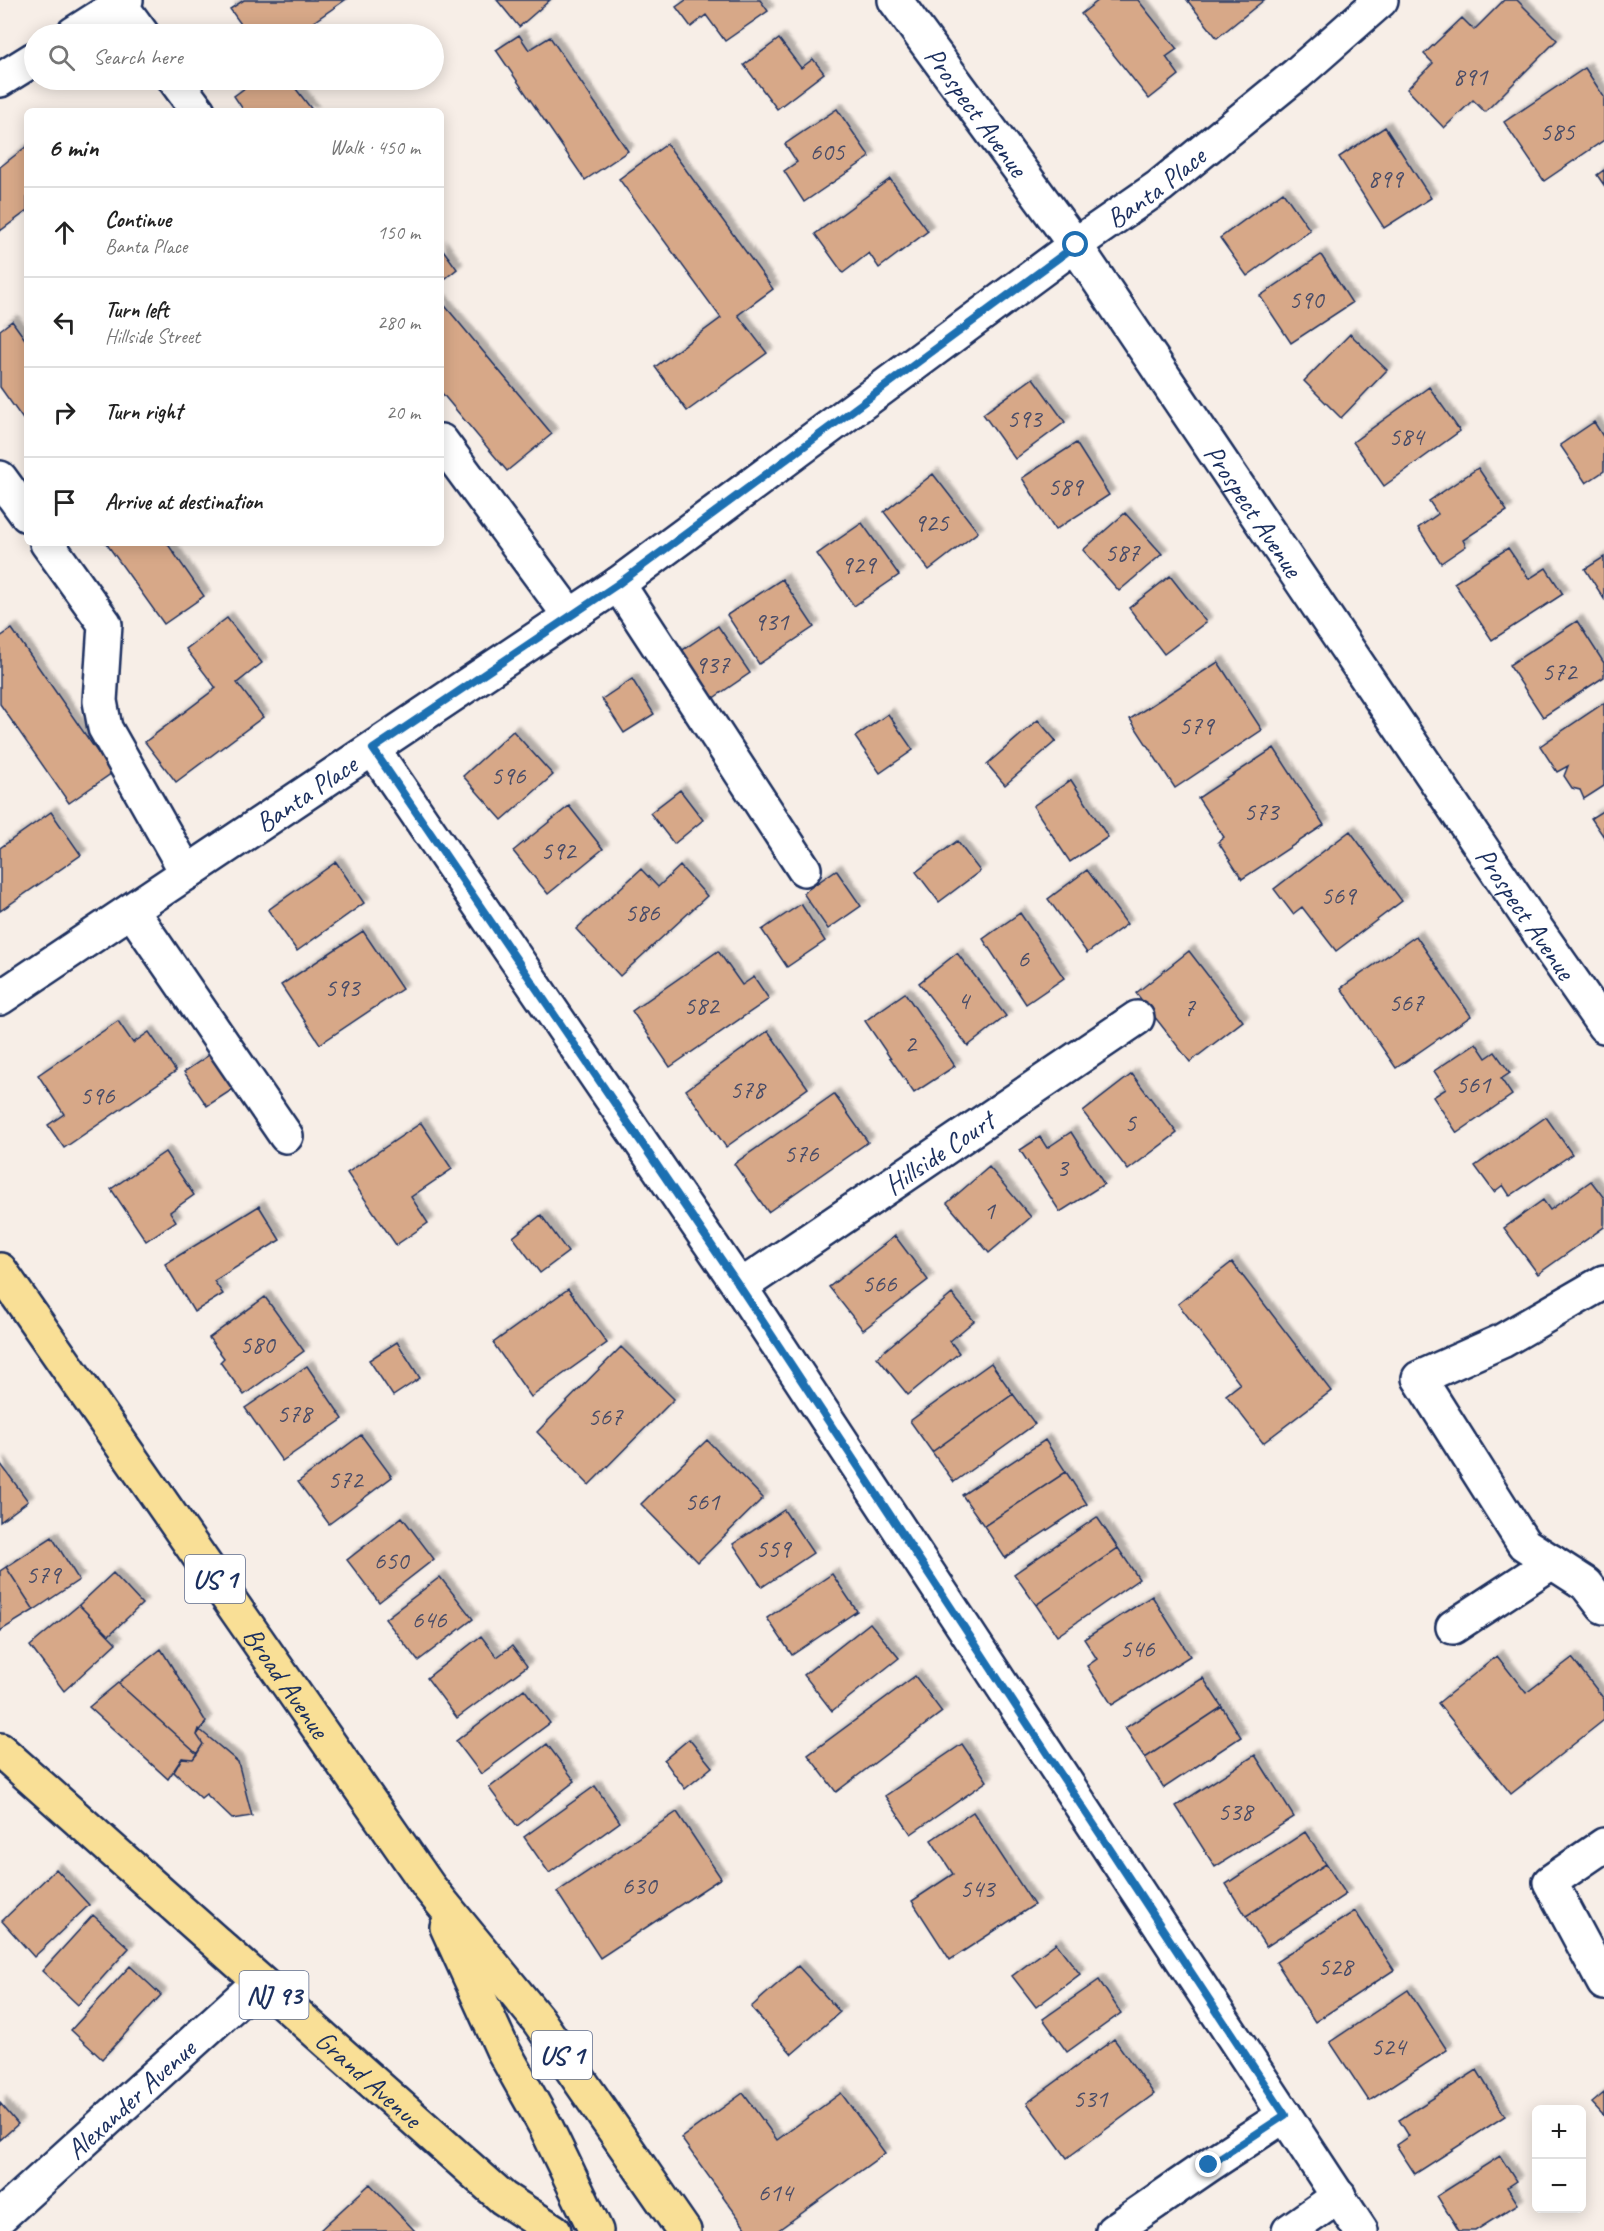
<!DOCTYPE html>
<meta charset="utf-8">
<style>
body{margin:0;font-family:Caveat,sans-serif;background:#f2f2f2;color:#222}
.controls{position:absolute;right:18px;bottom:18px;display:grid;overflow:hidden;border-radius:9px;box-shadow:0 3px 15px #0003}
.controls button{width:54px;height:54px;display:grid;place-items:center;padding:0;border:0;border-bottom:2px solid #e0e0e0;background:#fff;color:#222;font:30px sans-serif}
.stop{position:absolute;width:18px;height:18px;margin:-14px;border:4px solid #1f6fb2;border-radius:50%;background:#fff}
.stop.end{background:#1f6fb2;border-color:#fff;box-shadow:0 2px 6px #0008}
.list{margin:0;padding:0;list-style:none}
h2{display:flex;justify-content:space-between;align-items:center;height:78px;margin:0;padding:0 24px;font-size:26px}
h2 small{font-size:20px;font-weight:400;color:#767676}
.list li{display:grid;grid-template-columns:39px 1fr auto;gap:18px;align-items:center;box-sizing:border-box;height:90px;padding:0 24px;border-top:2px solid #e0e0e0}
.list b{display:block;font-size:22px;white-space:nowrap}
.list p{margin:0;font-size:20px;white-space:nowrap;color:#767676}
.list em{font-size:20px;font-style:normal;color:#767676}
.icon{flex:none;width:33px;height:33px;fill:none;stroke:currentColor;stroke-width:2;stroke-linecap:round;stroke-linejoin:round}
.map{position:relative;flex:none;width:1604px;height:2231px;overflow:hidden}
.search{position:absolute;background:#fff;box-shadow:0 3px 15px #0003;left:24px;top:24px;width:420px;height:66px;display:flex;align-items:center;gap:15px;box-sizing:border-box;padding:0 21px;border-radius:33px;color:#767676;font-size:22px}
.panel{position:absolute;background:#fff;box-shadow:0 3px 15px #0003;left:24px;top:108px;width:420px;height:438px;border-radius:9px}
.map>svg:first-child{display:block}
.building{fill:#d7a888;stroke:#1b2f5e;stroke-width:1.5;filter:url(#shadow)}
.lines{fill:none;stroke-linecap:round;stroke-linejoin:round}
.minor-casing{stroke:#1b2f5e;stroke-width:38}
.major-casing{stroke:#1b2f5e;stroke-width:38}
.minor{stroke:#fff;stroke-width:33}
.major{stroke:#f9df96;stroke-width:33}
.route{stroke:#1f6fb2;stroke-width:8}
.labels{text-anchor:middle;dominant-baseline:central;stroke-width:6;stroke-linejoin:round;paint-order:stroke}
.number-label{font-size:26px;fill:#4a4d68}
.shield{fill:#fff;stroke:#5f6d8e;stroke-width:1.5}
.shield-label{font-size:27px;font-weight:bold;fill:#1b2f5e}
.street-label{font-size:28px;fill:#1b2f5e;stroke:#fff}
</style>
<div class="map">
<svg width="1604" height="2231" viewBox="0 0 1604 2231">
<defs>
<filter id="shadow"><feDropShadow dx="5.5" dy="-5.5" stdDeviation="1.5" flood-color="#0004"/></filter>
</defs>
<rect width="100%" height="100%" fill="#f7eee7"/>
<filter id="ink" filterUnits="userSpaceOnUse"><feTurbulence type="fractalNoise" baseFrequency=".0167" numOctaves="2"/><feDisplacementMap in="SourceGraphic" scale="12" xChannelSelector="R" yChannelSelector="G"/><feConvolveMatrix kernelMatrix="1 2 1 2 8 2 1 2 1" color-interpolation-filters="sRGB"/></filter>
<g filter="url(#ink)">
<path class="building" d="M244,0H345L296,34H248L230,9Z
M497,0H550L519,27Z
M686,0H760L768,11L725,41L706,15L691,27L676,7Z
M1099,0H1138L1177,49L1166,57L1179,75L1149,99L1081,14Z
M1187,0H1264L1217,38Z
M1504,0H1517L1557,40L1485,112L1473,100L1444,128L1407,89L1433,63L1424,54L1462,18L1474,30Z
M519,35L529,50L550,37L628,151L585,180L496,50Z
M779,39L801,68L813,59L824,73L777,109L744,65Z
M1585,68L1604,97V140L1544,181L1504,122Z
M256,80H289L313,111H244L234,96Z
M837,109L870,157L804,202L784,171L797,162L785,144Z
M1385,127L1431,198L1384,228L1339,157Z
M667,144L773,289L738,315L767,353L687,411L655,367L721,318L619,179Z
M27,146V211L0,231V167Z
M1604,170V185L1597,175Z
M890,179L928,231L879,268L869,253L843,273L815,234Z
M1283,192L1310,230L1247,276L1220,238Z
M441,247L457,269L441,282Z
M1321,255L1352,303L1291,343L1260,296Z
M441,301L552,434L507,471L441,392Z
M12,321L27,342V425L0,387V330Z
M1350,334L1387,370L1341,418L1304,381Z
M1033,378L1065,422L1015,459L983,414Z
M1429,387L1460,431L1384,486L1353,442Z
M1594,422L1604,438V471L1586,483L1560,445Z
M1076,443L1109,495L1055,530L1022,478Z
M1478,468L1507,511L1463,540L1466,546L1441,563L1418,528L1438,514L1429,501Z
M933,474L978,532L929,570L884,512Z
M1125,513L1162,554L1119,591L1083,550Z
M862,523L899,575L854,606L817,554Z
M106,543H167L204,596L164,624Z
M1508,548L1529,579L1546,568L1563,594L1492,640L1454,583Z
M1604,557V599L1585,569Z
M1170,576L1206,622L1164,654L1129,608Z
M782,579L814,627L759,664L727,615Z
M227,618L262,663L237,683L263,717L176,782L145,742L216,688L186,649Z
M1577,621L1604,663V677L1543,717L1509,665Z
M718,626L750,673L706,703L674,656Z
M12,629L112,773L69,803L0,704V637Z
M1218,662L1262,730L1175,788L1130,719Z
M632,679L654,714L624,733L602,699Z
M1604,703V786L1584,799L1580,790L1572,788L1564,776L1568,766L1557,772L1540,746Z
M888,714L913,750L880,773L855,737Z
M1038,720L1056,741L1005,785L987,764Z
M513,731L553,775L502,820L463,776Z
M1274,748L1324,825L1242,879L1218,842L1224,837L1198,798Z
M1071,780L1108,837L1070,862L1033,806Z
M680,790L703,820L674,844L650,813Z
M569,806L603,849L548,894L513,851Z
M1604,810V837L1591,818Z
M51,812L81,855L0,911V848Z
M1350,831L1402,901L1336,951L1302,907L1293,914L1274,889Z
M957,841L980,871L939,902L916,872Z
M336,862L364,903L297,951L268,910Z
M680,866L707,896L620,976L576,929L641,869L658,887Z
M836,870L861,906L828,929L803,893Z
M1087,870L1127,924L1087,953L1048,899Z
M801,904L825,941L787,967L762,930Z
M1020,913L1064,978L1026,1004L983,939Z
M363,931L402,989L320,1044L281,985Z
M1416,936L1471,1016L1396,1068L1341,988Z
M718,951L742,985L754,977L769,999L670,1067L632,1011Z
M1189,951L1243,1021L1190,1062L1136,993Z
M957,953L1006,1016L968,1046L919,983Z
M905,993L955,1066L914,1093L865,1021Z
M118,1021L133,1043L149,1032L176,1071L64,1148L48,1125L64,1114L38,1075Z
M768,1031L808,1088L726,1147L686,1090Z
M1476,1043L1486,1058L1495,1052L1510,1073L1501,1079L1512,1095L1457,1133L1433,1097L1446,1089L1434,1071Z
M218,1049L241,1084L207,1106L184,1072Z
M1132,1074L1177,1133L1128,1170L1083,1112Z
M834,1094L868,1142L768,1212L734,1164Z
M1546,1117L1572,1154L1510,1196L1503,1185L1494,1192L1475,1166Z
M421,1123L452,1169L411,1197L428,1223L396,1245L347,1173Z
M1071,1132L1104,1184L1060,1212L1020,1150L1040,1137L1047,1148Z
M165,1152L194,1195L170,1212L176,1221L146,1241L111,1189Z
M989,1167L1031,1217L989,1253L947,1203Z
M1591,1181L1604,1198V1227L1538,1274L1504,1228L1543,1200L1550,1210Z
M259,1206L280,1240L214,1281L223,1294L194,1312L165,1264Z
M541,1215L568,1252L540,1273L513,1237Z
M895,1236L928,1280L863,1330L829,1287Z
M1232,1262L1331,1391L1263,1443L1226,1395L1240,1384L1178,1304Z
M568,1289L607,1343L531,1397L493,1343Z
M952,1294L974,1321L950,1341L959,1353L908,1395L877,1357Z
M265,1297L304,1351L244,1395L220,1362L224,1358L209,1338Z
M397,1342L420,1378L393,1396L369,1360Z
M621,1347L674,1399L589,1485L537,1432Z
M991,1363L1013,1394L932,1452L910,1421Z
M307,1366L343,1419L282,1461L245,1408Z
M1013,1394L1035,1424L954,1482L932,1452Z
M361,1435L392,1477L329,1524L298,1482Z
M707,1440L763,1498L698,1562L641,1504Z
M1045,1440L1066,1472L984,1526L962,1495Z
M0,1463L28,1501L0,1522Z
M1066,1472L1087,1504L1005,1558L984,1526Z
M784,1510L813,1553L762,1587L733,1544Z
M402,1517L434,1559L379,1602L347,1560Z
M1097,1517L1118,1548L1036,1605L1014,1574Z
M52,1537L79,1580L34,1610L6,1567Z
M1118,1548L1139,1579L1057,1636L1036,1605Z
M6,1567L34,1610L0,1631V1571Z
M113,1573L142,1604L109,1635L79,1605Z
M832,1574L857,1611L792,1655L767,1618Z
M440,1577L473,1619L418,1661L385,1619Z
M1152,1596L1190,1656L1112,1705L1087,1666L1097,1659L1084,1639Z
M79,1605L116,1643L64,1691L30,1646Z
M870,1623L899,1658L832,1711L804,1675Z
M481,1636L497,1657L512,1646L527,1666L457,1718L427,1678Z
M161,1649L206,1722L197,1735L203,1744L197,1754L118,1683Z
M1497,1656L1526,1693L1572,1658L1604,1699V1720L1511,1794L1438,1703Z
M915,1676L942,1712L836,1792L808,1755Z
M1203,1678L1222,1707L1145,1758L1125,1728Z
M118,1683L197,1754L193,1759L182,1758L168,1779L89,1707Z
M524,1689L550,1723L481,1774L456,1741Z
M1222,1707L1241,1737L1164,1788L1145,1758Z
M199,1729L238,1762L252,1816L232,1819L206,1794L201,1798L174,1772L182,1758L193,1759L203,1744L197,1735Z
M689,1739L712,1767L685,1789L664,1760Z
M547,1744L575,1781L517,1826L489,1788Z
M962,1744L987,1781L911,1834L885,1796Z
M1255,1755L1294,1817L1215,1867L1176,1806Z
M595,1786L620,1822L549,1873L524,1837Z
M677,1812L721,1878L600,1958L557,1892Z
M973,1812L1034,1905L950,1960L912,1901L953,1874L931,1840Z
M1305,1832L1326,1864L1246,1916L1226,1884Z
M1326,1864L1346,1894L1266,1947L1246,1916Z
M56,1869L89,1905L34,1957L2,1921Z
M1355,1911L1394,1970L1315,2022L1276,1962Z
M93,1915L129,1948L78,2005L42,1971Z
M1056,1943L1080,1974L1036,2007L1012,1976Z
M130,1966L161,1995L102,2059L71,2030Z
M798,1966L840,2012L792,2054L751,2007Z
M1099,1980L1121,2013L1067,2052L1043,2019Z
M1408,1990L1447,2050L1369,2101L1330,2042Z
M1114,2039L1154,2094L1067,2158L1027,2103Z
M1477,2070L1505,2116L1415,2174L1396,2145L1409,2136L1399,2120Z
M743,2093L777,2140L841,2093L885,2153L777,2231H748L681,2138Z
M1604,2093V2116L1592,2103Z
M0,2103L18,2124L0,2140Z
M1500,2156L1516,2181L1507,2187L1518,2204L1475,2231H1459L1437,2196Z
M370,2184L415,2231H319Z"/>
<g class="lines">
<g class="minor-casing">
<g id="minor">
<path d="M126,0L120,4L142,34"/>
<path id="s1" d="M895,0L1075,245L1526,914L1604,1026"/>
<path d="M73,34L120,4"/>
<path d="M0,80L34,59"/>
<path d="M175,80L198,111"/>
<path d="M441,441L570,616"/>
<path d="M0,478L27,515"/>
<path d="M47,543L105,624L100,701L105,728L187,873"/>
<path d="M618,584L804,869"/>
<path d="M373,749L740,1287L1361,2231"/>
<path d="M132,911L286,1136"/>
<path id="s2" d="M0,998L618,584L1075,245L1160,186L1297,74L1381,0"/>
<path d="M1604,1282L1502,1341L1419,1378L1524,1544L1586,1584L1604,1607"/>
<path id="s3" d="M740,1287L1137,1018"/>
<path d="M1453,1627L1552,1562"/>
<path d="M1604,1845L1550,1882L1604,1983"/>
<path id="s4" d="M0,2217L259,1982"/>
<path d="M1113,2231L1209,2165L1285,2115"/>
<path d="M1289,2231L1339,2196"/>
</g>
</g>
<g class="major-casing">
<g id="major">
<path id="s5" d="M0,1270L429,1887L538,2020L684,2231"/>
<path id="s6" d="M0,1750L503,2198L554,2231"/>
<path d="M447,1927L503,2050L546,2127L596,2231"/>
</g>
</g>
<use href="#minor" class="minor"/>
<use href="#major" class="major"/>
</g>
</g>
<g class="lines" filter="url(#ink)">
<path class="route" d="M1076,245L618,584L373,749L740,1287L1285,2115L1209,2165"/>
</g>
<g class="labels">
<g class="number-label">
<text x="1470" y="76">891</text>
<text x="1557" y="131">585</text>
<text x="827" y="151">605</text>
<text x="1385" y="178">899</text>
<text x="1306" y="299">590</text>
<text x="1024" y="418">593</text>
<text x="1406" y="436">584</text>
<text x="1065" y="486">589</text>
<text x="931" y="522">925</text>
<text x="1122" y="552">587</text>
<text x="858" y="564">929</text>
<text x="771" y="621">931</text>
<text x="712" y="664">937</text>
<text x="1559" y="671">572</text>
<text x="1196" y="725">579</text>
<text x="508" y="775">596</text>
<text x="1261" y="811">573</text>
<text x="558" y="850">592</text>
<text x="1338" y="895">569</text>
<text x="642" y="912">586</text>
<text x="1023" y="958">6</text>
<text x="342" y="987">593</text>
<text x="963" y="1000">4</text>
<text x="1406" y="1002">567</text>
<text x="701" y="1005">582</text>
<text x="1189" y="1007">7</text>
<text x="910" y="1043">2</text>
<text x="1473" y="1084">561</text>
<text x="747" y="1089">578</text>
<text x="97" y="1095">596</text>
<text x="1130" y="1122">5</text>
<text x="801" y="1153">576</text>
<text x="1062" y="1167">3</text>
<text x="989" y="1210">1</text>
<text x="879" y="1283">566</text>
<text x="257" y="1344">580</text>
<text x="294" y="1413">578</text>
<text x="605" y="1416">567</text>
<text x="345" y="1479">572</text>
<text x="702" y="1501">561</text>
<text x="773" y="1548">559</text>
<text x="391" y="1560">650</text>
<text x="43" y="1574">579</text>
<text x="429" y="1619">646</text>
<text x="1137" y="1648">546</text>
<text x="1235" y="1811">538</text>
<text x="639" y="1885">630</text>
<text x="977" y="1888">543</text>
<text x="1335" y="1966">528</text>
<text x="1388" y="2046">524</text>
<text x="1090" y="2098">531</text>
<text x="775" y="2192">614</text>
</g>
<g class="shield">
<rect x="185" y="1555" width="60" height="48" rx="4.5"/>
<rect x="239.5" y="1971" width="69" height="48" rx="4.5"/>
<rect x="532" y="2031" width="60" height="48" rx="4.5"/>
</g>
<g class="shield-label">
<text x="215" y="1579">US 1</text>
<text x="274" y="1995">NJ 93</text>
<text x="562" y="2055">US 1</text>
</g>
<g class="street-label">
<text stroke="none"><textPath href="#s1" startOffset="138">Prospect Avenue</textPath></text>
<text stroke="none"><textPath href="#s2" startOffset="1412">Banta Place</textPath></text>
<text stroke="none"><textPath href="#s1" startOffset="624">Prospect Avenue</textPath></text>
<text stroke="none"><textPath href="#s2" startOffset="368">Banta Place</textPath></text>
<text stroke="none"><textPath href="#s1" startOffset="1110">Prospect Avenue</textPath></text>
<text stroke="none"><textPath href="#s3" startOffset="240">Hillside Court</textPath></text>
<text stroke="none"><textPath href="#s5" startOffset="502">Broad Avenue</textPath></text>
<text stroke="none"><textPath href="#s6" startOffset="494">Grand Avenue</textPath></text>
<text stroke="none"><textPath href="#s4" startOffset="176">Alexander Avenue</textPath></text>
</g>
</g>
</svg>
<div class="controls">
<button>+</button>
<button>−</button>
</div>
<div class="stop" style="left:1076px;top:245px"></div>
<div class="stop end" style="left:1209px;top:2165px"></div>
<div class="search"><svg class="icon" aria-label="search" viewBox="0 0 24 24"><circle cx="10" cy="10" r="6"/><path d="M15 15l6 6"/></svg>Search here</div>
<section class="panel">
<h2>6 min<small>Walk · 450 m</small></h2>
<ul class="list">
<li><svg class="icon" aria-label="ahead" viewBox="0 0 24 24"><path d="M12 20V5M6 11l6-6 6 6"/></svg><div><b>Continue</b><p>Banta Place</p></div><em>150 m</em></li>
<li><svg class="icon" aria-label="left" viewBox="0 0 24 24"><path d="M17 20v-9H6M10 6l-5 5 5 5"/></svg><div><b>Turn left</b><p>Hillside Street</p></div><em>280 m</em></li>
<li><svg class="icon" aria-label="right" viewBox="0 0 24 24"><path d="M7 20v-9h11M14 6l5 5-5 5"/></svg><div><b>Turn right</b></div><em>20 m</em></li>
<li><svg class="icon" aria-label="arrive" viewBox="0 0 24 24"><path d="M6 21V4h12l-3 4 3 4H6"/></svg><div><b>Arrive at destination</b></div></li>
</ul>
</section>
</div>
